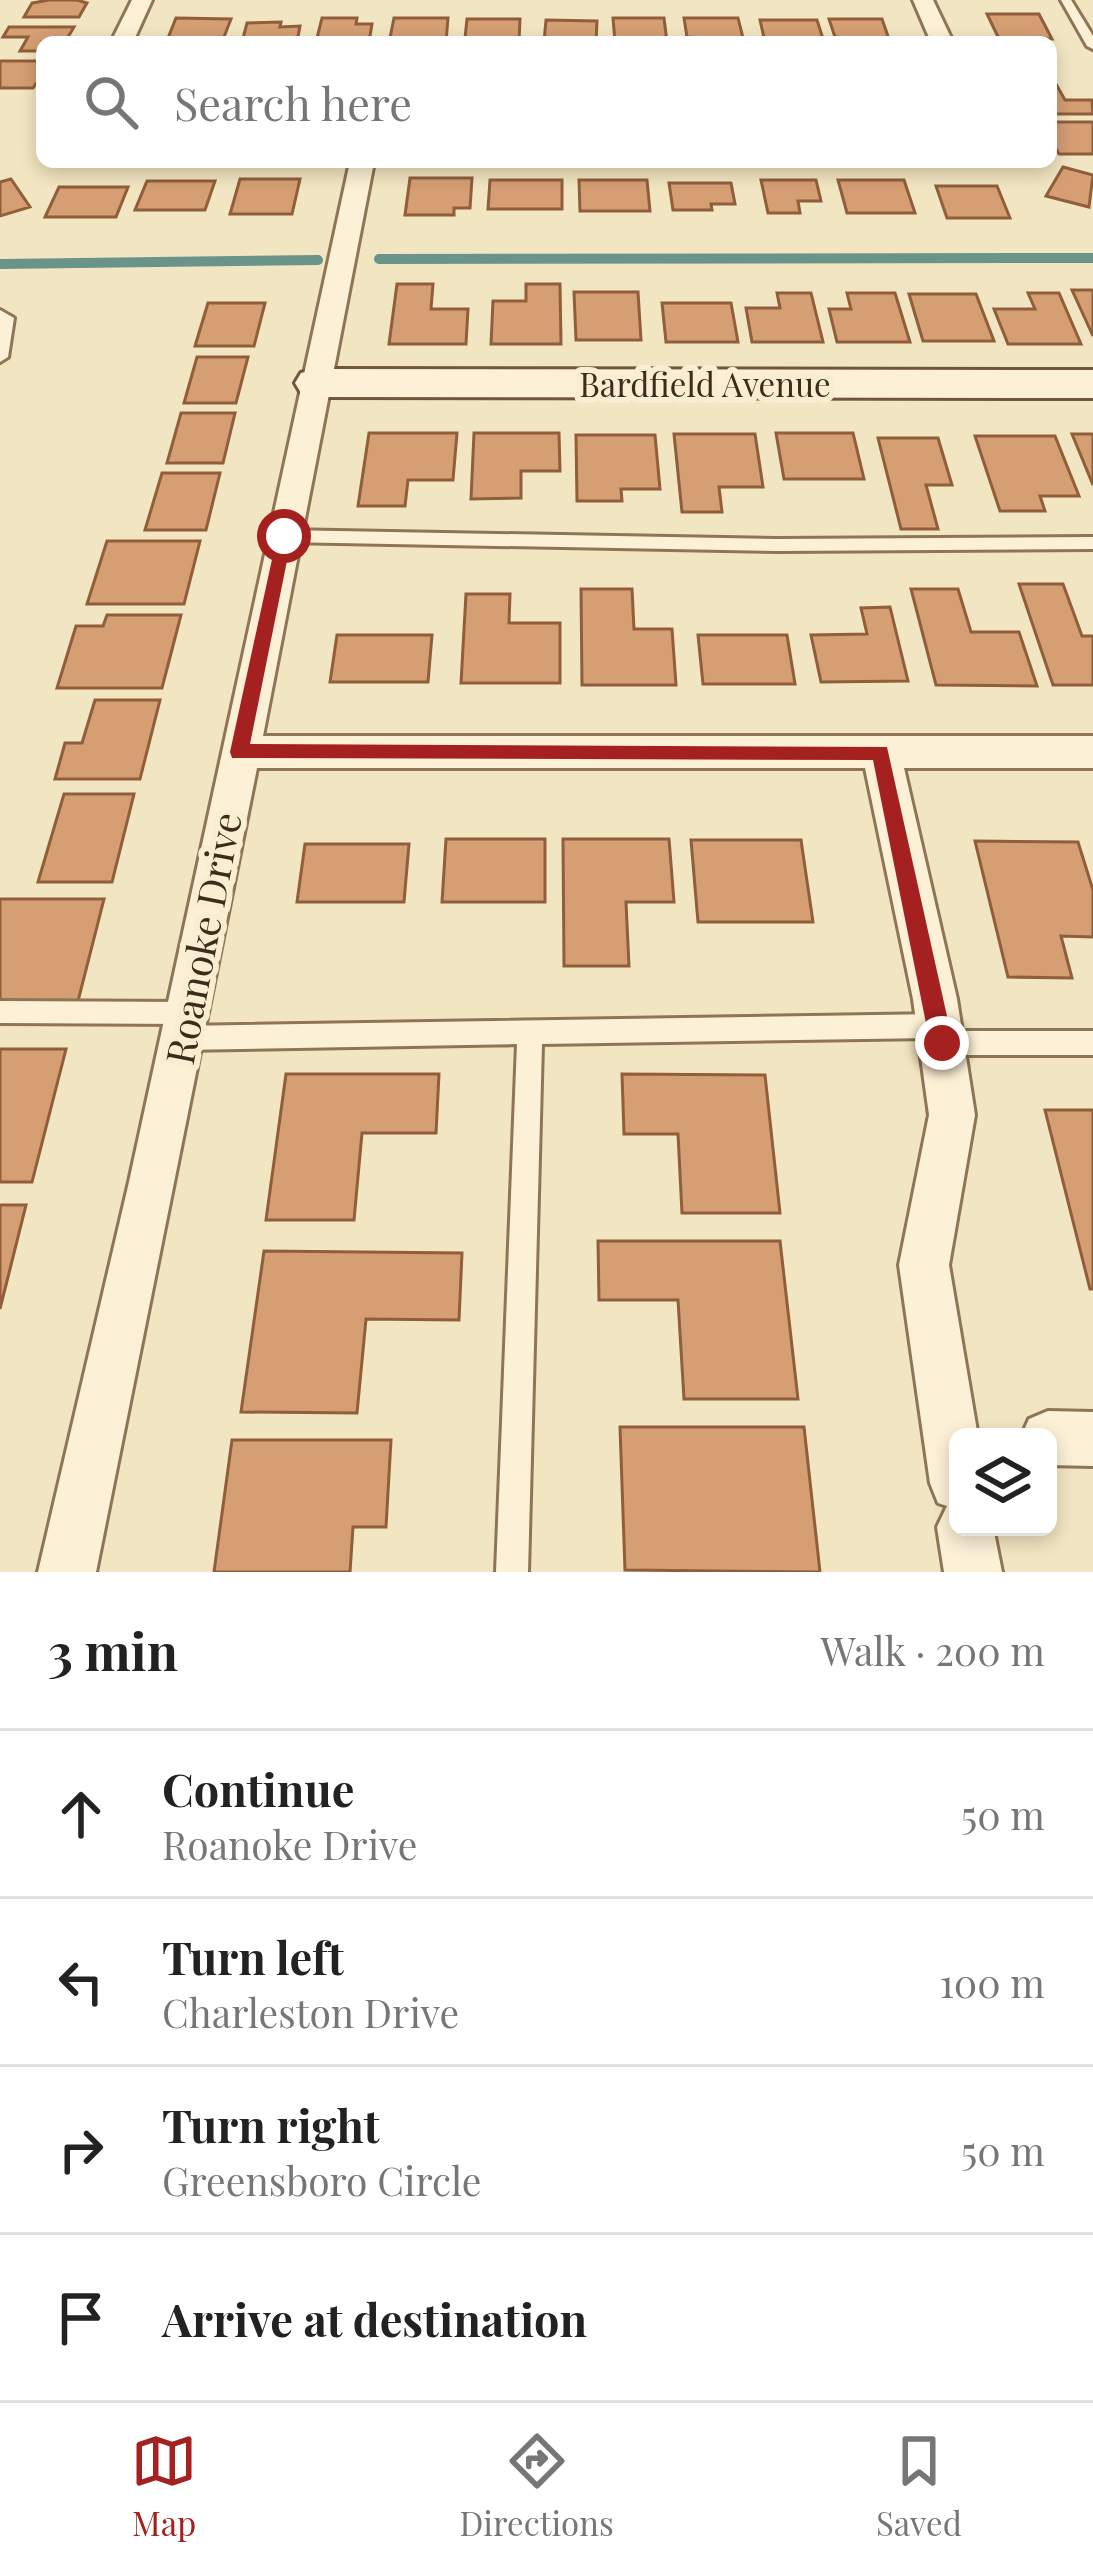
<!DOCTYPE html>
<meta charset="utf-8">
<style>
body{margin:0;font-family:"Playfair Display",serif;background:#f2f2f2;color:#222}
.controls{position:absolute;right:36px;bottom:36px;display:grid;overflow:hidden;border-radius:18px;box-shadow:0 6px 18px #0003}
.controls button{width:108px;height:108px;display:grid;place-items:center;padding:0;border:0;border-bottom:3px solid #e0e0e0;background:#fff;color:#222;font:60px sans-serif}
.stop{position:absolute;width:36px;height:36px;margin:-27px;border:9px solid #a42120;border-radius:50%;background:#fff}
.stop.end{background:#a42120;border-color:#fff;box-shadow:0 3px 12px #0008}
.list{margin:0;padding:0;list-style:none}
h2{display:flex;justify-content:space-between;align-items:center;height:156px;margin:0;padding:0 48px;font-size:51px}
h2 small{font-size:39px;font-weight:400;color:#767676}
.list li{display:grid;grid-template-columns:78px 1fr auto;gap:36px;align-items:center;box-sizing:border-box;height:168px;padding:0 48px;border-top:3px solid #e0e0e0}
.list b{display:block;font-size:45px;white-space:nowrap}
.list p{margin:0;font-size:39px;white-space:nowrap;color:#767676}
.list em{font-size:39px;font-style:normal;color:#767676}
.icon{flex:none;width:66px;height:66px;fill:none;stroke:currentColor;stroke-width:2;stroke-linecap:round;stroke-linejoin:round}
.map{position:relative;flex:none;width:1093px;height:1572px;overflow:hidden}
.search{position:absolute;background:#fff;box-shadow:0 6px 18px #0003;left:36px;right:36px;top:36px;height:132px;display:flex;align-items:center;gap:30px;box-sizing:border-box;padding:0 42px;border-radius:18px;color:#767676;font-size:45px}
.sheet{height:828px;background:#fff}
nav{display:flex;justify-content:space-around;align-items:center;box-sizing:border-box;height:168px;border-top:3px solid #e0e0e0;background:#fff;font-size:33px;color:#767676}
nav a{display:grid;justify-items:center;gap:6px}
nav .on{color:#a42120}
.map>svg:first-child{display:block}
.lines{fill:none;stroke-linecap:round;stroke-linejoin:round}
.stream{stroke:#6a948a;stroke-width:10}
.building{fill:#d59e73;stroke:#905e3a;stroke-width:3}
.lane-casing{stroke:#8e7556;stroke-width:6}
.street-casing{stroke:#8e7556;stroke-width:6}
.secondary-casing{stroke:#70563a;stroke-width:6}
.lane{fill:#fcf1d6;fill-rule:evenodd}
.street{fill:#fcf1d6;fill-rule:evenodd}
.secondary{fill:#fcf1d6;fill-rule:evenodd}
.route{fill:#a42120}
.labels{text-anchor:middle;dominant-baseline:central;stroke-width:12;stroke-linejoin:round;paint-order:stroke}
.far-street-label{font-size:33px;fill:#3c2c1c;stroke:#f9eed2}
.street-label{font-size:39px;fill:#3c2c1c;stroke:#f9eed2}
</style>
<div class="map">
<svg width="1093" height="1572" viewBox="0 0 1093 1572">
<rect width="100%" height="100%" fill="#f2e5c1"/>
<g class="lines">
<path class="stream" d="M379,259L1093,258
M0,264L318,260"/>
</g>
<path class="building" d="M49,0H77L87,3L79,17H24L32,3Z
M987,14H1039L1052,39H999Z
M176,18L231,19L222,42H179L181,38H168Z
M322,18H357L356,24H372L369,42H316Z
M394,18H448L446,42L390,38Z
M613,18H664L667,42H615Z
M684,18H738L744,42L687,37Z
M467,19H520L519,42L465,38Z
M829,19H882L890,42L835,37Z
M546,20L597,21L596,42H544Z
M760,20H817L824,42H765Z
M281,22L280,27L300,26L297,42H242L247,23Z
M9,27H74L65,42H42V51H20L28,37H3Z
M0,61H42V75L33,88H0Z
M1051,84H1056L1065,100H1092L1093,114H1051Z
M1051,122H1093V154H1059L1051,139Z
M1063,167L1093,175L1089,207L1046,196Z
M410,178H472L470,208H454V215H405Z
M11,179L30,207L0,216V182Z
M240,179H300L292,214H230Z
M490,180H562V209H488Z
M579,180H647L650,211H580Z
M761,180H816L821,201H798L800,213H768Z
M838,180H904L915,213H847Z
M147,181H215L205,210H135Z
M669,183H731L735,204H711L712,210H673Z
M936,186H997L1010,218H947Z
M59,187H128L116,217H45Z
M397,284H433L431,309H468L466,344H389Z
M526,284H560L561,344H491L493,301H526Z
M1072,290H1093V336Z
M574,292H638L641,340H576Z
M777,293H811L823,342H752L746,308H780Z
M847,293H895L910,342H837L829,309H851Z
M1028,293H1059L1081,344H1008L994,309H1035Z
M909,294H976L994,341H923Z
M208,303H265L254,346H195Z
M662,303H731L738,342H666Z
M197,357H248L236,403H184Z
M181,413H235L223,463H167Z
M369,433H457L453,480H408L405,506H358Z
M474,433H559L560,471H521V498L471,499Z
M776,433H853L864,479H784Z
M674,434H755L763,487H719L722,512H682Z
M1072,434H1093V485Z
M576,435H655L660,489H621L622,501H577Z
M975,436H1055L1079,496H1040L1045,511H1000Z
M878,438H938L952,485H926L938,529H901Z
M162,473H220L206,530H145Z
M107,541H200L184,604H87Z
M1019,584H1063L1082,636H1093V685H1053Z
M581,589H632L634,629H672L676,685H582Z
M911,589H958L971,632H1019L1037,686L936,685Z
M466,594H510L509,623H560V683H461Z
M890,607L908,681L821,682L811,635L867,634L861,608Z
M107,615H181L162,688H57L76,626H103Z
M337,635H432L428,682H330Z
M698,635H787L795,684H703Z
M95,700H160L140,779H55L65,743H82Z
M64,794H134L112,882H38Z
M446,839H545V902H442Z
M563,839H669L674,902H626L629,966H564Z
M691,840H801L813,922H698Z
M975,841L1078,842L1093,890V937L1061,936L1072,978L1008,977Z
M305,844H409L404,902H297Z
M0,899H104L77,1005H0Z
M0,1049H66L32,1182H0Z
M286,1074H439L436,1133H362L354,1220H266Z
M622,1074L765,1075L780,1213H682L678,1134H624Z
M1045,1110H1093V1289H1090Z
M0,1205H26L0,1309Z
M598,1241H780L798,1399H684L678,1300H599Z
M264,1251L462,1253L459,1320L366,1319L357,1413L241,1412Z
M620,1427H804L820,1572L625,1570Z
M232,1440H391L386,1527H353L350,1572H214Z"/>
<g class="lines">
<g class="lane-casing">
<path id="lane" d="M1061,0H1071L1093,36V49L1087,46Z
M0,310L14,318L8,357L0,362Z
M284,530L777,539L1093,537V549L777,551L284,542L275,536Z
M0,1001L187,1002L195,1005L199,1013L195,1021L187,1024L0,1023Z
M939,1014L948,1018L951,1026L949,1031H1093V1055H942L933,1051L930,1043L932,1038L542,1044L528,1572H496L517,1044L182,1050L173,1046L170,1038L173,1030L182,1026Z"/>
</g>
<g class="street-casing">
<path id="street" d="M132,0H152L133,42H111Z
M913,0H933L953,42H931Z
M350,162H374L263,736H1093V768H904L957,999L975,1115L949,1265L978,1437H958V1527H993L1002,1572H944L937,1527L947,1506L938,1503L930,1483L899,1265L929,1115L913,999L865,768H257L96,1572H38L129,1182Z
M1048,1411L1093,1412V1466L1048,1465V1437H1021L1029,1419Z"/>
</g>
<g class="secondary-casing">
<path id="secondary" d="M316,369L1093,370V398L316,397L301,393L295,383L301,373Z"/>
</g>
<use href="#lane" class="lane"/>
<use href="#street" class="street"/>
<use href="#secondary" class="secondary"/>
</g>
<path class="route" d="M278,532L292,536L250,744L887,747L953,1043L950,1051H934L930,1043L873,760L232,758L230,752Z"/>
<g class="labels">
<g class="far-street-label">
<text x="705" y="383">Bardfield Avenue</text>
</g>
<g class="street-label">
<text transform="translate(202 938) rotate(-79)">Roanoke Drive</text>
</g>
</g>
</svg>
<div class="controls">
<button><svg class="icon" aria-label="layers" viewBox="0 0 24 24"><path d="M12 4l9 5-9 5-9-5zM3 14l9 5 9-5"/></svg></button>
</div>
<div class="stop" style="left:284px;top:536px"></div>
<div class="stop end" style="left:942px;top:1043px"></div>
<div class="search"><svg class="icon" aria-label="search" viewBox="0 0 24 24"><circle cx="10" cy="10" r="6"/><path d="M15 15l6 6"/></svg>Search here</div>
</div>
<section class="sheet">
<h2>3 min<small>Walk · 200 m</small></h2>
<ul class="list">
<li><svg class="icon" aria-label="ahead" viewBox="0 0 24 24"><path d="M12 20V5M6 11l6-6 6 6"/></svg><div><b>Continue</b><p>Roanoke Drive</p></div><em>50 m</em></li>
<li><svg class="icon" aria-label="left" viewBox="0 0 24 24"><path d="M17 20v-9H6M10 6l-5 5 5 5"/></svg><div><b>Turn left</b><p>Charleston Drive</p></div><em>100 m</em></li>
<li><svg class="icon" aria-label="right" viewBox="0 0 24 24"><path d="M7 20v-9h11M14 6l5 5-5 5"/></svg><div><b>Turn right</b><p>Greensboro Circle</p></div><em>50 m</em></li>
<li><svg class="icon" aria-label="arrive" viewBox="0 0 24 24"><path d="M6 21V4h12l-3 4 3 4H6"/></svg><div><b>Arrive at destination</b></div></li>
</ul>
</section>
<nav>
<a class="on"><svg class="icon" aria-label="map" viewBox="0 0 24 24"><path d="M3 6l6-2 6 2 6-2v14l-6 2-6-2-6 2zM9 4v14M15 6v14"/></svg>Map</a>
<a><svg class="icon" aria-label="directions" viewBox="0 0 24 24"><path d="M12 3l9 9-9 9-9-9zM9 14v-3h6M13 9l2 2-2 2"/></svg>Directions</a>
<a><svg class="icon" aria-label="saved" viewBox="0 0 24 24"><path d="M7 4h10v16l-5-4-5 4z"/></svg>Saved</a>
</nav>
